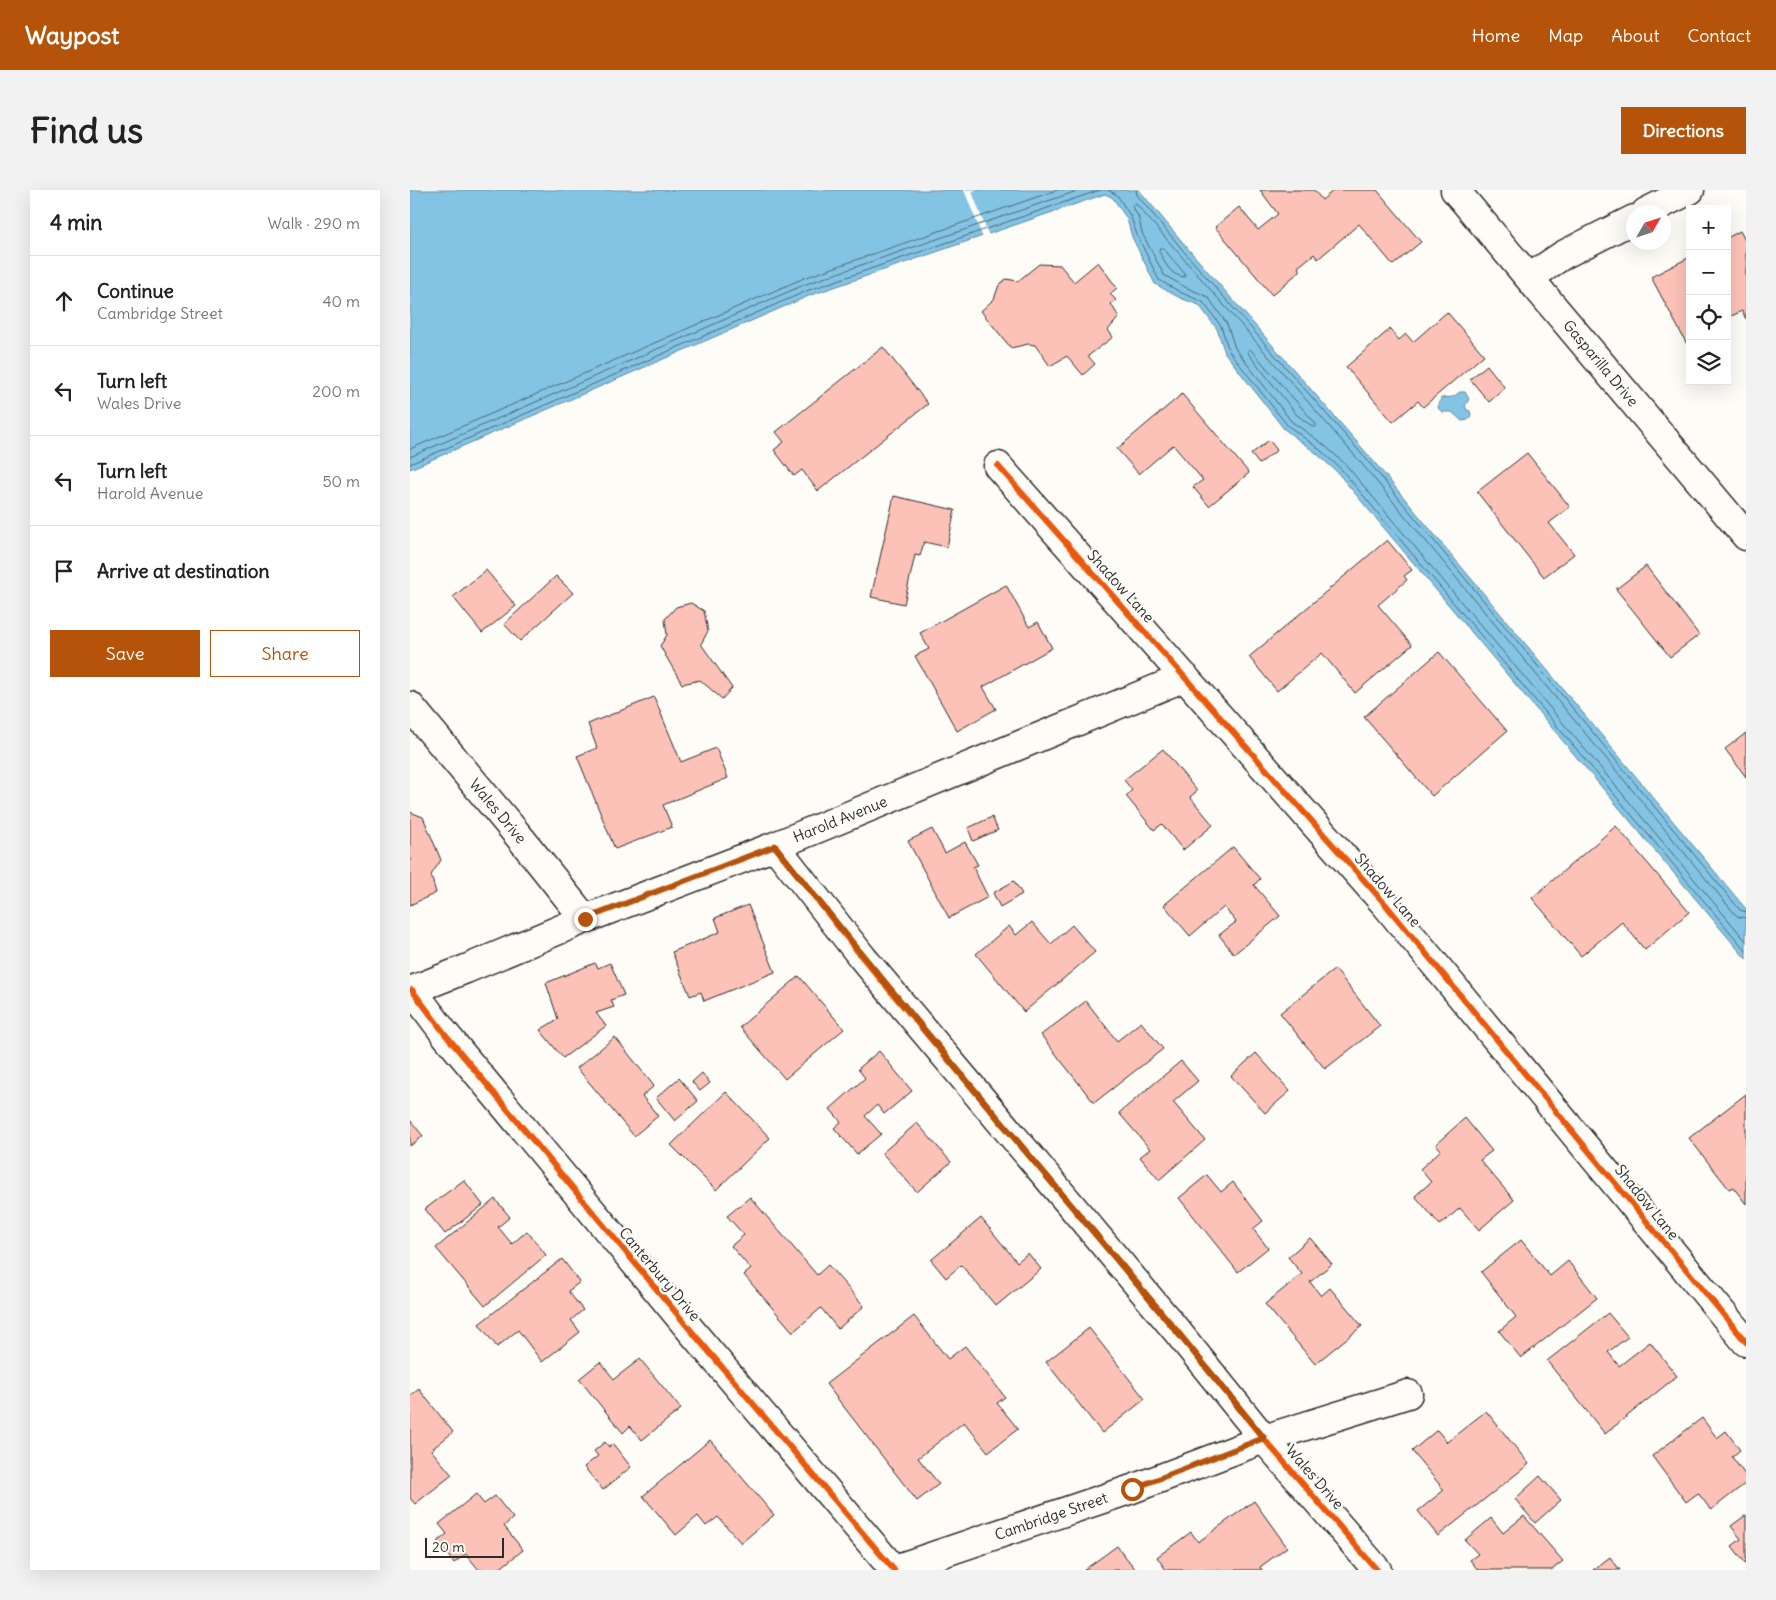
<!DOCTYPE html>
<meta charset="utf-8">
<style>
body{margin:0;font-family:Delius,sans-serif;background:#f2f2f2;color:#222}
.controls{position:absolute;right:15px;top:15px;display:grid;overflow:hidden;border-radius:0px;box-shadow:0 5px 20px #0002}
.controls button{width:45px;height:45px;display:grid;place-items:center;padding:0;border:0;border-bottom:1px solid #e0e0e0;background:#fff;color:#222;font:25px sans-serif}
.compass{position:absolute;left:1216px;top:15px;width:45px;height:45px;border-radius:50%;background:#fff;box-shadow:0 5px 20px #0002;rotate:51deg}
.scale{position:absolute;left:15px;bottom:12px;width:79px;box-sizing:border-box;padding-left:5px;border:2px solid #2b2b2b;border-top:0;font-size:14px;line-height:18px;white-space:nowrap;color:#2b2b2b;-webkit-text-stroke:4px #fdfcf7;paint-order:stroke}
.stop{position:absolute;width:15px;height:15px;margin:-11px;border:4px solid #b45309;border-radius:50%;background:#fff}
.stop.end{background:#b45309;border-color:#fff;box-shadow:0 1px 5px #0008}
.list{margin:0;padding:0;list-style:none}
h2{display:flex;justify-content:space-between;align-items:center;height:65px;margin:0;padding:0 20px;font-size:21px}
h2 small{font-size:16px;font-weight:400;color:#767676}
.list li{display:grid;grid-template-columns:32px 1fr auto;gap:15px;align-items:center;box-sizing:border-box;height:90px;padding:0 20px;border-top:1px solid #e0e0e0}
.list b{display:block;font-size:19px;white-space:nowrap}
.list p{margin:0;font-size:16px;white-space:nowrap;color:#767676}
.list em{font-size:16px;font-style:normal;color:#767676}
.actions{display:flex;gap:10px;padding:15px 20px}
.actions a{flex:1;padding:11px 0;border:1px solid #b45309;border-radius:0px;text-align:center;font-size:18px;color:#b45309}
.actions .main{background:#b45309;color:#fff}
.icon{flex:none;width:28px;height:28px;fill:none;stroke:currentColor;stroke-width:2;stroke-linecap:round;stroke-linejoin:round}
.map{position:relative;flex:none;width:1336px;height:1380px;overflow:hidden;border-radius:0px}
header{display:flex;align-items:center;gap:30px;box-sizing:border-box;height:70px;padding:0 25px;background:#b45309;color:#fff}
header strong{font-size:24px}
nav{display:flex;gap:28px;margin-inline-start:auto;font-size:18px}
.intro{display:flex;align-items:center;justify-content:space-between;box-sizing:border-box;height:120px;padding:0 30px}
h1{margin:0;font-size:35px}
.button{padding:12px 22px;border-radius:0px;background:#b45309;color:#fff;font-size:18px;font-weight:700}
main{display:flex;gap:30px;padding:0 30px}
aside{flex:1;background:#fff;border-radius:0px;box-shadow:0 5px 20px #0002}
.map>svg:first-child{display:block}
.water{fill:#83c4e4;stroke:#60879a}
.pier{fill:#fdfcf7}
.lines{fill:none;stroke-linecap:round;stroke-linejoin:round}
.shore{stroke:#4e6875;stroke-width:1}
.building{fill:#fdc2b7;stroke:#2b2b2b}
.minor-casing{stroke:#2b2b2b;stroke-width:31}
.minor{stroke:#fdfcf7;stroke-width:28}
.cycleway-casing{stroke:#fdfcf7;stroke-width:9}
.cycleway{stroke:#e8590c;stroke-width:6}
.route{stroke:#b45309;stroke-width:6}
.labels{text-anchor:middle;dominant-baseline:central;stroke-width:5;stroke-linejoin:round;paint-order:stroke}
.street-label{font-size:15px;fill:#2b2b2b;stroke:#fdfcf7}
</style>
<header>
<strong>Waypost</strong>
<nav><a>Home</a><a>Map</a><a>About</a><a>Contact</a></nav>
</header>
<div class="intro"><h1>Find us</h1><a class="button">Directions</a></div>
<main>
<aside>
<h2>4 min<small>Walk · 290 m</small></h2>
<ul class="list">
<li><svg class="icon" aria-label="ahead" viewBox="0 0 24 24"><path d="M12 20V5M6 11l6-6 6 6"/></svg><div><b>Continue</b><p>Cambridge Street</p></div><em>40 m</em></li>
<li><svg class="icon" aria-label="left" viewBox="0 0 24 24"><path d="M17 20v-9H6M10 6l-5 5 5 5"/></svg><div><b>Turn left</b><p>Wales Drive</p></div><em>200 m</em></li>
<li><svg class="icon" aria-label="left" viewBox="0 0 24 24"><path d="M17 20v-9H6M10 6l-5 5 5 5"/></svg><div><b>Turn left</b><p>Harold Avenue</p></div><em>50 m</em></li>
<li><svg class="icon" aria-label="arrive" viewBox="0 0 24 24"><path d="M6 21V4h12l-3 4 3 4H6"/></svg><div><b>Arrive at destination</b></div></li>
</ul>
<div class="actions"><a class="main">Save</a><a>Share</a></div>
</aside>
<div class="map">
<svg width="1336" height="1380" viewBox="0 0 1336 1380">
<rect width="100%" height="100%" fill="#fdfcf7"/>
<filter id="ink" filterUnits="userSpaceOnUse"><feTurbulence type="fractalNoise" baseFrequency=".02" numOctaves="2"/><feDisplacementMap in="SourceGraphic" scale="10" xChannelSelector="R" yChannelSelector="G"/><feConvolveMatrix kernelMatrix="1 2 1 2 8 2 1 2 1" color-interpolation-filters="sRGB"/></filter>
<g filter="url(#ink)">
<path class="water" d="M0,0H729L780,61L960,267L1336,719V769L927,282L906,263L874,239L815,163L807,139L789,115L770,108L745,94L722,47L717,29L703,8L695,4L401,105L0,279Z
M1050,202H1055L1059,209L1055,216L1057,220L1060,221L1061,225L1058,230L1052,231L1042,222H1032L1028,218L1031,208L1043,207Z"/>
<path class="pier" d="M554,0H566L562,2L579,46L573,48Z"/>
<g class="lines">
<path class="shore" d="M698,0L707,5L721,27L727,45L749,90L772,103L793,112L811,136L819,161L877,235L909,259L931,279L1336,761
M726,0L727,5L776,64L957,270L1330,720L1336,722
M750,58H753L775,84V87C760,86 755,73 749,61Z
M840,159L906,234V237H903L887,225L838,163V161Z
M0,259L394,88L647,0
M0,267L396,94L670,0
M0,274L399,100L690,0
M1336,728L1329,727L1325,724L952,274L727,15L723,14L722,17L728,26L732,43L754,85L775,97L798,107L817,134L825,158L881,231L913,254L936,275L1336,751"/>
</g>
<path class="building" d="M850,0H904L912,10L924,0H967L1011,52L983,75L949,34L908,69L904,64L888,77L890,81L862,105L805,37L829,17L848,40L868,24Z
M1330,41L1336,52V129L1332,121L1317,128V48Z
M1280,67V160L1241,87Z
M688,72L707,98L700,104L706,110L701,114L709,127L698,140L703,147L678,166L685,174L673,185L657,166L640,176L625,155L618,154L601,158L571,121L584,109L589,95L596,89L608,91L629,74L650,75L664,92Z
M1037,122L1074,165L1013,217L1008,211L983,232L936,177L980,139L989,150L996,144L1003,152Z
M473,157L518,214L408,301L392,280L384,286L364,260L374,252L366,242Z
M1077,175L1095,198L1079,212L1060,189Z
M772,204L839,283L799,316L783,297L793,290L763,255L729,284L707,259Z
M859,250L867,260L849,274L841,264Z
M1117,263L1160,317L1139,333L1164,364L1134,387L1067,302Z
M484,306L545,320L537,357L514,352L510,366L505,365L494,414L461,407Z
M977,350L1002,380L994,386L997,390L968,415L1002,455L945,503L912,463L867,501L839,467Z
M1236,376L1289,445L1260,467L1206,399Z
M76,380L106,416L72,443L43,407Z
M146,386L163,403L110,451L94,434Z
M596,395L619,437L628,432L642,458L573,497L586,519L547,541L505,466L519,459L510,443Z
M281,413L294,421L298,441L291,454L322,498L312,509L290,490L272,494L250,456L257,445L255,429L266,417Z
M1029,462L1097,541L1022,606L954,527Z
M244,507L271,572L306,558L318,588L253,615L262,637L205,659L167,566L187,558L178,534Z
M1336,543V587L1315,559Z
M753,559L787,601L780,607L803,635L773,660L752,634L744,640L716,606L722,600L714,590Z
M0,622L13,627L31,670L21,685L26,703L0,715Z
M582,627L588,640L563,651L558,638Z
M1206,636L1279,722L1235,760L1212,732L1171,766L1122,708Z
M522,639L535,663L555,652L568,675L563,677L578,707L539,728L498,651Z
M823,657L850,689L844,695L870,726L824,764L809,745L826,732L814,717L780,746L754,715Z
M604,691L612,704L590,717L583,703Z
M338,715L365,782L294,811L291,802L280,806L262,762L310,742L305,728Z
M622,732L641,754L662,735L685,762L614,822L566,764L599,736L606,745Z
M185,773L188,778L200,773L214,805L201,810L204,817L186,823L196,836L153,868L130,840L148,829L136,793Z
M925,779L970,836L915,879L870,823Z
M389,786L434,839L375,889L330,837Z
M676,811L707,851L731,832L753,859L684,913L631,845Z
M205,847L244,896L232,906L248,926L224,946L167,878Z
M469,861L502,901L474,924L467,915L455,926L471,944L447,964L424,938L431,932L420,919L455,888L448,879Z
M846,863L880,901L855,923L821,886Z
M771,871L788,891L763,912L795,950L749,990L730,967L740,959L709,923Z
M292,883L300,893L290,901L282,892Z
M269,888L288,911L265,931L246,908Z
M316,902L360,948L306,1000L261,955Z
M1336,904V1014L1323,997L1319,999L1279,948Z
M1055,928L1082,961L1070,970L1104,1010L1069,1040L1050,1018L1030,1035L1005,1006L1021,992L1010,979L1031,960L1026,954Z
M0,930L13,946L0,956Z
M507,933L541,972L507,1002L472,963Z
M797,985L811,1002L823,992L853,1031L843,1039L858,1058L828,1082L769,1008Z
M54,990L73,1015L35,1044L15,1019Z
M340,1007L407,1085L418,1075L454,1116L428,1139L411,1118L383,1142L334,1085L341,1079L321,1056L334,1045L317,1026Z
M85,1009L100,1027L88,1037L102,1054L117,1041L136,1065L75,1116L26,1058Z
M571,1028L607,1072L618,1063L631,1079L586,1116L551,1075L536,1088L521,1070Z
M900,1048L922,1074L900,1092L911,1106L920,1098L952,1136L905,1174L855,1114L892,1084L878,1067Z
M1111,1050L1140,1086L1158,1071L1187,1108L1111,1168L1089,1141L1106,1127L1071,1082Z
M152,1069L170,1092L158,1101L173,1120L161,1130L170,1142L132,1172L108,1140L87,1157L69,1134Z
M1198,1123L1218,1147L1198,1162L1209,1176L1240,1152L1267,1186L1195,1244L1137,1171Z
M504,1126L538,1169L555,1156L595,1207L587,1213L608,1239L578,1262L554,1232L508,1268L529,1294L507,1311L416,1194Z
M679,1138L735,1209L692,1243L636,1172Z
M230,1169L271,1219L232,1250L220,1236L213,1243L169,1189L190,1172L204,1189Z
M9,1199L43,1242L21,1260L42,1285L5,1314L0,1308V1206Z
M1076,1221L1119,1274L1028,1346L1008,1321L1034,1300L1002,1261L1027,1240L1037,1252Z
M1292,1228L1307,1248L1316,1241L1330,1260L1322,1267L1336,1286V1293L1301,1320L1288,1303L1276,1312L1242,1266Z
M300,1250L364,1325L331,1353L308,1327L296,1336L288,1326L266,1345L233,1306Z
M195,1252L199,1257L203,1254L221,1277L193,1300L174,1277L188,1266L184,1261Z
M1130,1286L1151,1310L1125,1333L1105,1309Z
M66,1304L74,1314L85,1306L103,1328L94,1336L113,1360L88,1380H69L56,1364L44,1373L27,1352L37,1344L29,1334Z
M844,1311L877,1357L850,1377L852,1380H756L747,1367L781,1342L788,1352Z
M1336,1325V1374L1322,1356L1331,1349L1321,1336Z
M1114,1326L1153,1371L1142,1380H1068L1060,1370L1068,1364L1055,1350L1081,1328L1093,1343Z
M707,1356L726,1380H674Z
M1200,1367L1210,1380H1183Z"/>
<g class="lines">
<g class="minor-casing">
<path id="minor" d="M1045,0L1336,346
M1236,22L1280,0
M1119,88L1153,65L1224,29
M588,276L976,715L1336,1152
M0,516L112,650L175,729
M365,656L452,767L766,1140L854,1249L967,1380
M2,800L35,844L278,1137L484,1380
M0,801L56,779L175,729L365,656L775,487
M482,1380L722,1299L854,1249L998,1204"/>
</g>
<use href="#minor" class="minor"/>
<g class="cycleway-casing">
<path id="cycleway" d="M588,276L976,715L1336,1152
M365,656L452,767L766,1140L854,1249L967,1380
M2,800L35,844L278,1137L484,1380"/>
</g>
<use href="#cycleway" class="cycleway"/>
</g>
</g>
<g class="lines" filter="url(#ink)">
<path class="route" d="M175,729L365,656C524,857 693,1049 854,1248L722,1299"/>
</g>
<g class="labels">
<g class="street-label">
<text transform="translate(1191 173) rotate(50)">Gasparilla Drive</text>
<text transform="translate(711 396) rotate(48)">Shadow Lane</text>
<text transform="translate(88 621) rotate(50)">Wales Drive</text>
<text transform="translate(430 629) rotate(-22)">Harold Avenue</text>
<text transform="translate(978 700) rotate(49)">Shadow Lane</text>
<text transform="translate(1237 1012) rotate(51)">Shadow Lane</text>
<text transform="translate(250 1084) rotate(50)">Canterbury Drive</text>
<text transform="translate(905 1287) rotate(49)">Wales Drive</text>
<text transform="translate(641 1326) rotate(-19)">Cambridge Street</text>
</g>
</g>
</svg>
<div class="controls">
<button>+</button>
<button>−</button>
<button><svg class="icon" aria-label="locate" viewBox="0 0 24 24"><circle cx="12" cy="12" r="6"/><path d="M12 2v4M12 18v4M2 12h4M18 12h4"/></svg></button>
<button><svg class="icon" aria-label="layers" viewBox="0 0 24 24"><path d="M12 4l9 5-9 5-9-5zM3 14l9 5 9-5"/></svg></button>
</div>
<svg class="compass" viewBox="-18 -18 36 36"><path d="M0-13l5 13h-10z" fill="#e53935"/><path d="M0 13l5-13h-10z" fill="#767676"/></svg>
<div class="scale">20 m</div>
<div class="stop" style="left:722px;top:1299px"></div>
<div class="stop end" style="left:175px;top:729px"></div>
</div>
</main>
